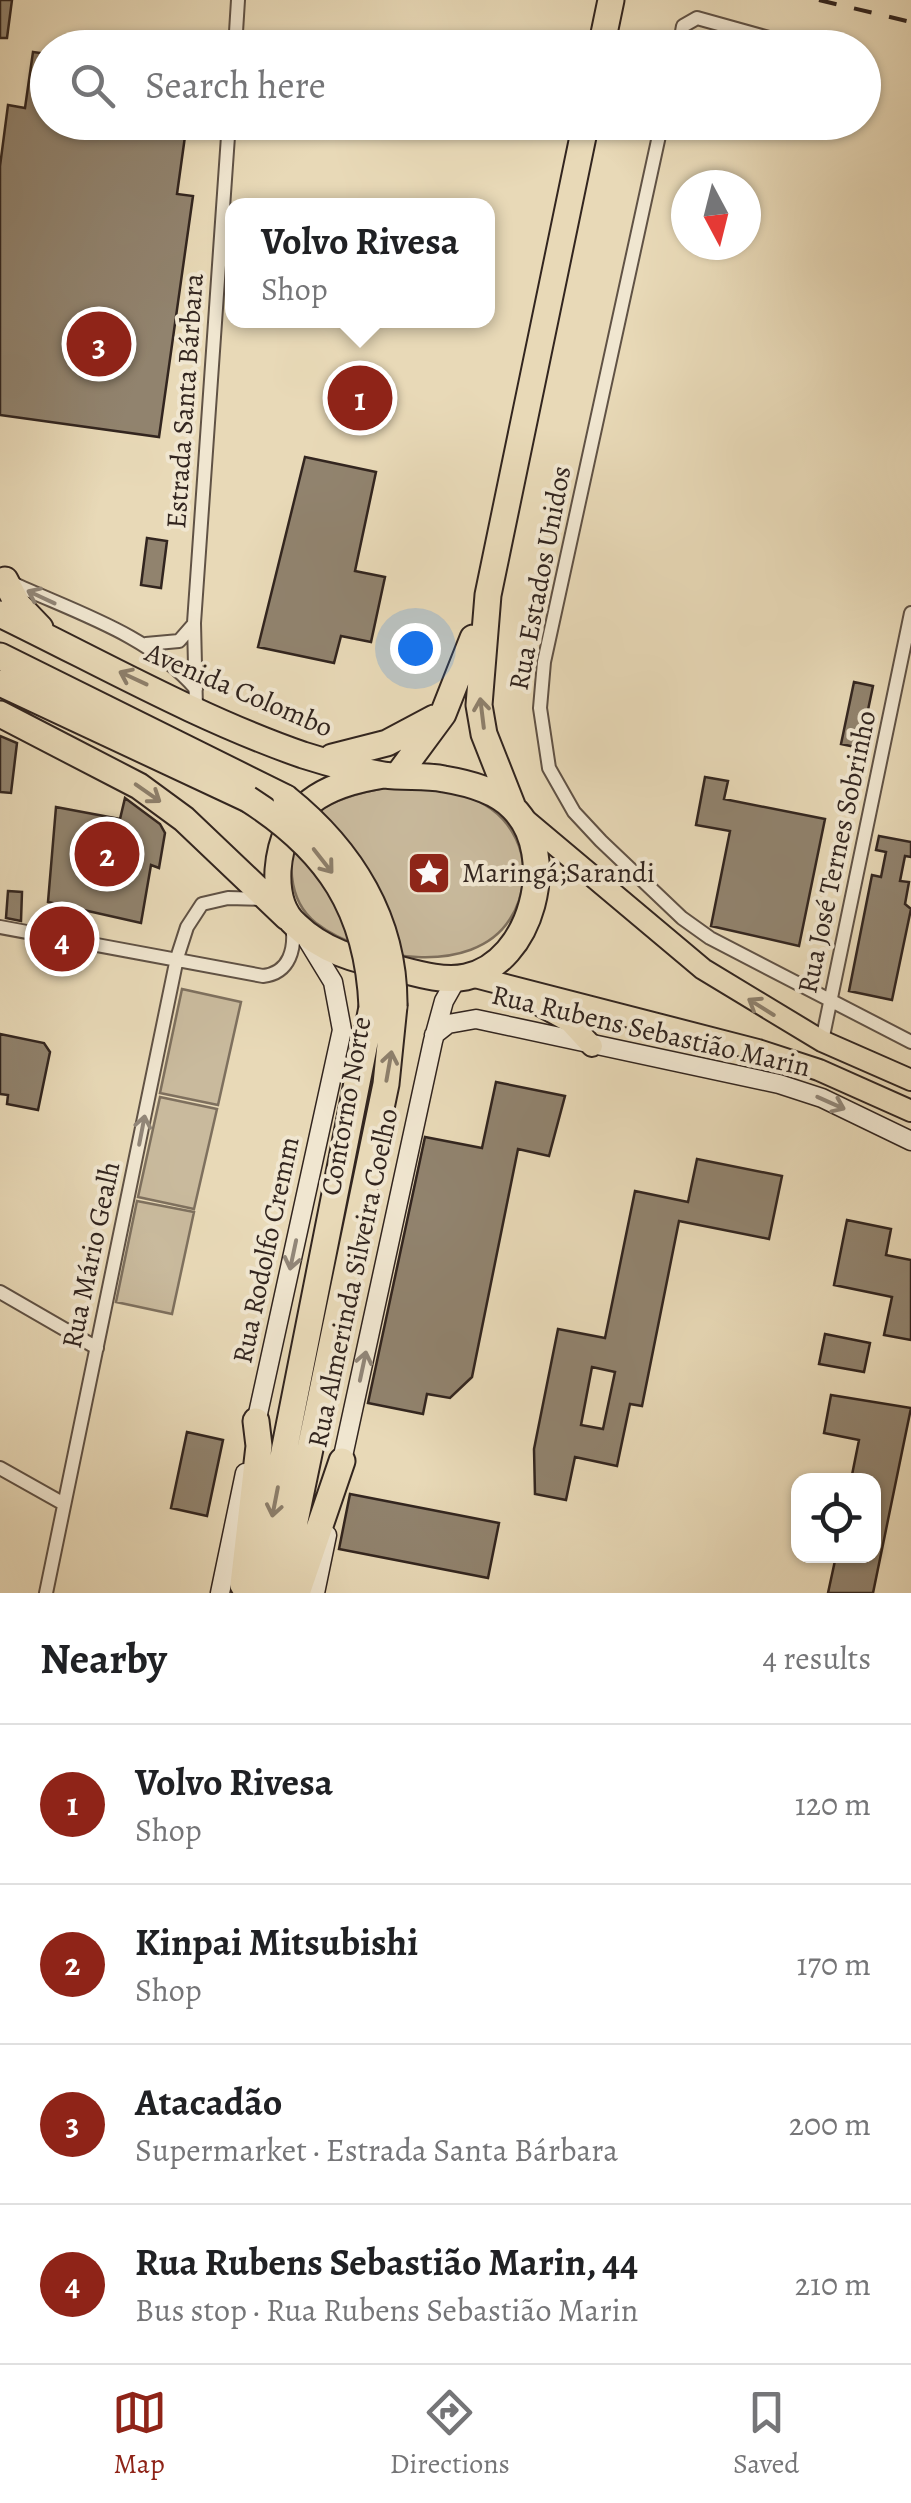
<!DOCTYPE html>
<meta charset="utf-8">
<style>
body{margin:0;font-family:Alegreya,serif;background:#f6f6f6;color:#202124}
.controls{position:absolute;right:30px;bottom:30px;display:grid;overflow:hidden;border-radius:20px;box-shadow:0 2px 8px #0004}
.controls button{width:90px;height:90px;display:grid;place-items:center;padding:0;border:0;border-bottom:2px solid #e0e0e0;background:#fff;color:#202124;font:50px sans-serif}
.compass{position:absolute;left:671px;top:170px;width:90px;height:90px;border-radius:50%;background:#fff;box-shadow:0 2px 8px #0004;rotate:173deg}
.you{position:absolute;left:415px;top:648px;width:35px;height:35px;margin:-25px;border:8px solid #fff;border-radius:50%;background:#1a73e8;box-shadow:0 0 0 15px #1a73e833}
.badge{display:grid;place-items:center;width:65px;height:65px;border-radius:50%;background:#8f2418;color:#fff;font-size:32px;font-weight:700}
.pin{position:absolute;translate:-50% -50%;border:5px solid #fff;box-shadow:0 2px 10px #0006}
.popup{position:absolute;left:225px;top:198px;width:270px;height:130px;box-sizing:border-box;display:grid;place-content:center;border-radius:20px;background:#fff;filter:drop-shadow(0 2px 8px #0005);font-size:32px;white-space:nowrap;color:#757577}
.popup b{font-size:38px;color:#202124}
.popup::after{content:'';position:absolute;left:50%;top:100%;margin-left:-20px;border:20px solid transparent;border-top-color:#fff}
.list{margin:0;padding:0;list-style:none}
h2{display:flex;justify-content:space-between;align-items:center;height:130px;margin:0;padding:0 40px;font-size:42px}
h2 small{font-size:32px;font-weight:400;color:#757577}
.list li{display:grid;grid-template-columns:65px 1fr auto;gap:30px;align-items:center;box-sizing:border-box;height:160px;padding:0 40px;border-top:2px solid #e0e0e0}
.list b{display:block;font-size:38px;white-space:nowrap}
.list p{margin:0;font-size:32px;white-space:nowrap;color:#757577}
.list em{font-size:32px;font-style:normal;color:#757577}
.icon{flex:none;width:55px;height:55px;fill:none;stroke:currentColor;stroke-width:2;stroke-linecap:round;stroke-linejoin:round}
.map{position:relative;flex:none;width:911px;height:1593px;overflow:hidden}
.search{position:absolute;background:#fff;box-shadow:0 2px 8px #0004;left:30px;right:30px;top:30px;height:110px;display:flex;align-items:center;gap:25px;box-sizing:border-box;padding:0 35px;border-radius:55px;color:#757577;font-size:38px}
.sheet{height:770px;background:#fff}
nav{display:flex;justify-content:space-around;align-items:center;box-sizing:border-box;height:140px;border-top:2px solid #e0e0e0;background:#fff;font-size:28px;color:#757577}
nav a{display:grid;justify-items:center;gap:5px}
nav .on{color:#8f2418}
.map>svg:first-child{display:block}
.green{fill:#c9ba9d;stroke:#7e705e;stroke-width:2.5}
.building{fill:#91836e;stroke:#32251f;stroke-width:2.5;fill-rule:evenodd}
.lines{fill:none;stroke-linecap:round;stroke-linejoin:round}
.street-casing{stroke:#605245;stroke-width:16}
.secondary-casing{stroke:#32251f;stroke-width:21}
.primary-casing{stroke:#32251f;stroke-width:24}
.highway-casing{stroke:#32251f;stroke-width:29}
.street{stroke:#f0e6d0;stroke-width:12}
.secondary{stroke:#f0e6d0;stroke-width:18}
.primary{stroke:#e8d9b7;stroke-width:20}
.highway{stroke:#e8d9b7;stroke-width:25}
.rail{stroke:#32251f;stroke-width:4;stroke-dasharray:18 18;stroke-linecap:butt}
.highway-bridge-casing{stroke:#32251f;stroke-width:29;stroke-linecap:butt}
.highway-bridge{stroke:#e8d9b7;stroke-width:25}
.oneway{stroke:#918678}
.oneway2{stroke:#8d7f6b}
.labels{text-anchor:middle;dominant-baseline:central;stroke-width:8;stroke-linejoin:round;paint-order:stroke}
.street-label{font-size:28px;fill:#32251f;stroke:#f0e6d0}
.poi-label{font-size:28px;fill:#32251f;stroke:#f0e6d0;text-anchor:start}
</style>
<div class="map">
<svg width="911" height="1593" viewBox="0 0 911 1593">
<rect width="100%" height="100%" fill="#e8d9b7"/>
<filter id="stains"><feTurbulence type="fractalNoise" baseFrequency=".002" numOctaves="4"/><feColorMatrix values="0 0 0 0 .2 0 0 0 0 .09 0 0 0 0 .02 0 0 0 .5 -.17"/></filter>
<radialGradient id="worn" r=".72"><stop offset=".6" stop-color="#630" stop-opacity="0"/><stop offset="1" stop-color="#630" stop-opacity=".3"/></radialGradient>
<path class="green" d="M390,787C437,789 492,789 516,839C528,864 525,896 510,919C473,978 364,960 316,923C302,912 294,895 292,877C285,813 337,796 390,787Z
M182,989L241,1002L218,1105L160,1093Z
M160,1097L217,1109L194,1209L138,1197Z
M137,1201L194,1212L172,1314L116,1302Z"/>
<path class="building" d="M0,0H12L7,38H0Z
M33,52L48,54V122H187L177,194L193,196L159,437L0,415V166L8,105L25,108Z
M305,457L376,472L355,571L385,577L371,642L341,636L334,663L258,647Z
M147,538L167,541L161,588L141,585Z
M854,682L873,686L860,748L841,744Z
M0,736L17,743L11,793L0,792Z
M705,777L728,781L724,799L825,819L799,946L711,926L730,831L696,825Z
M125,798L160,824L165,833L159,868L151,865L141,923L48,902L56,807L120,819Z
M879,836L911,842V857L905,856L900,881L909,882L905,904L911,909L892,1000L849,991L872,875L881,877L886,852L876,850Z
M8,891L22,892L21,921L6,918Z
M0,1034L44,1043L50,1052L38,1110L7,1104L8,1095L0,1094Z
M496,1082L565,1096L549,1156L518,1149L472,1377L450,1398L427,1394L423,1414L368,1403L425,1137L482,1148Z
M697,1159L782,1176L769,1239L679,1221L642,1406L630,1404L617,1466L575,1457L566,1500L535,1494L534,1449L558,1329L605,1338L635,1191L688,1202ZM592,1367L615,1372L603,1429L581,1425Z
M847,1220L891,1229L886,1255L911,1260V1340L884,1335L892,1297L834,1285Z
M825,1334L870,1343L864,1372L819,1364Z
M831,1395L911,1408L873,1593H828L836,1556H874V1480H851L859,1440L824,1433Z
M187,1432L223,1440L207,1516L171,1508Z
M350,1494L499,1523L488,1578L339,1549Z"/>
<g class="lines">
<g class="street-casing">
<path id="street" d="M235,48L238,0
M679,48L683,26L697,18L805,48
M662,122L544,662L540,708L549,768L574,812L601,841L682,918L710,938L911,1042
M12,583C75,612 150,635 196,689
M146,644L179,641L193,625
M196,708L194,623L229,122
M0,927L263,976C290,973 296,948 292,924
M822,1041L911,613
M0,1292L97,1348
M0,1468L64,1504
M46,1593L177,958L187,927L202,904L228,898L264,899"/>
</g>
<g class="secondary-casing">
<path id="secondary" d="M434,1035L448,1024L476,1019L779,1084L822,1098L911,1141
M254,1432L342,1030L333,982L308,941
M340,1470L433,1041L444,1001L457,978
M220,1593L245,1473
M315,1593L327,1535"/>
</g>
<g class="primary-casing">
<path id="primary" d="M522,817L703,969L822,1041L911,1080
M471,976L758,1050L819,1070L911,1111
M541,1006L570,1022L592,1046"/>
</g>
<g class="highway-casing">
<path id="highway" d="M601,48L611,0
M5,580L18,605L40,628
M0,614C99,662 199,719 303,755C328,763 358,771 384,775C404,778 424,775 444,779C468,783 496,790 513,808C560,855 532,963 466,977C442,982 415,973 391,967C355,960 323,951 296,925C280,911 277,891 278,870C283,805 325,784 384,775
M0,656L286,798
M0,683L248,799
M0,714L139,786L184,819L287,917
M332,757L387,743L434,718
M398,775L443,714L473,638
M512,805L484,734L479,705L488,595L586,122
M243,1585L259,1446L256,1421
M256,1593L372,1007
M280,1593L386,1084L394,1006
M297,1593L342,1461"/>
</g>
<use href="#street" class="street"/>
<use href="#secondary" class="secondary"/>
<use href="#primary" class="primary"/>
<use href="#highway" class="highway"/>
<path class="rail" d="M819,0L911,22"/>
<g class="highway-bridge-casing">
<path id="highway-bridge" d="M286,798C351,850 395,920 394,1006
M248,799C328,850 368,910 372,1007"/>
</g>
<use href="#highway-bridge" class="highway-bridge"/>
</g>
<defs><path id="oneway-shaft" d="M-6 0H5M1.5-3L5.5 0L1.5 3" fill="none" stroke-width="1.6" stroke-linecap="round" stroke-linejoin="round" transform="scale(2.5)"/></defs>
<g class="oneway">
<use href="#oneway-shaft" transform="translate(41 597) rotate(-155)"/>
<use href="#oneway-shaft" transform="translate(831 1103) rotate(24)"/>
<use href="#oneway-shaft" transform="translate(142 1130) rotate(-79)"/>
<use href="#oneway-shaft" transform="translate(293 1255) rotate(102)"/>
<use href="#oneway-shaft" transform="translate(363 1366) rotate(-78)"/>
</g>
<g class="oneway2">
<use href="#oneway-shaft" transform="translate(133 678) rotate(-155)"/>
<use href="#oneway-shaft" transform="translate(482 713) rotate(-97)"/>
<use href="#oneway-shaft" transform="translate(148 793) rotate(35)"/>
<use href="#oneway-shaft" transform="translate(323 861) rotate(52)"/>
<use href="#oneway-shaft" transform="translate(761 1007) rotate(-148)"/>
<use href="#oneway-shaft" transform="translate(389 1066) rotate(-80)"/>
<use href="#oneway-shaft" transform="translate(275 1502) rotate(101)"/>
</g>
<defs>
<g id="sight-square" transform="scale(2.25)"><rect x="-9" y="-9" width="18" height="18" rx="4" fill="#8f2418" stroke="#f0e6d0"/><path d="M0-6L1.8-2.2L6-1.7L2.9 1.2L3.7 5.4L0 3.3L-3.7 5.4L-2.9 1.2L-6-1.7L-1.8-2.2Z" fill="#fff"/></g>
</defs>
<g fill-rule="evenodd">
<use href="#sight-square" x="429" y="873"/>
</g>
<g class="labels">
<g class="street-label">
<text transform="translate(185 401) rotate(-86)">Estrada Santa Bárbara</text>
<text transform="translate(540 578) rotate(-79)">Rua Estados Unidos</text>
<text transform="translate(239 690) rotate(23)">Avenida Colombo</text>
<text transform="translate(837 852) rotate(-78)">Rua José Ternes Sobrinho</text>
<text transform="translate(651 1031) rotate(13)">Rua Rubens Sebastião Marin</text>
<text transform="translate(346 1106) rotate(-80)">Contorno Norte</text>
<text transform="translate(266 1250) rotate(-78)">Rua Rodolfo Cremm</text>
<text transform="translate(91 1255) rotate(-78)">Rua Mário Gealh</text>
<text transform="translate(353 1278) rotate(-78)">Rua Almerinda Silveira Coelho</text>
</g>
<g class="poi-label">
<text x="462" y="873">Maringá;Sarandi</text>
</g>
</g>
<rect width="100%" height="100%" filter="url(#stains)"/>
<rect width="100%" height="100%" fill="url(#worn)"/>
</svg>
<div class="controls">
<button><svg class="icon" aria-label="locate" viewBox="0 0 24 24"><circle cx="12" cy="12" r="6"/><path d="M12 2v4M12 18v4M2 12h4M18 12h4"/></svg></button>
</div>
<svg class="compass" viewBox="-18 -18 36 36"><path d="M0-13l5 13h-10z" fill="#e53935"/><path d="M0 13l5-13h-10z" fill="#757577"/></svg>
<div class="you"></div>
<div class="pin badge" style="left:360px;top:398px">1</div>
<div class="popup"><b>Volvo Rivesa</b>Shop</div>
<div class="pin badge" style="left:107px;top:854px">2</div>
<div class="pin badge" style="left:99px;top:344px">3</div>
<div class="pin badge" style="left:62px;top:939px">4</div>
<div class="search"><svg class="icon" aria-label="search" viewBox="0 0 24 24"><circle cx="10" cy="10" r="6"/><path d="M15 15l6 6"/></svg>Search here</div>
</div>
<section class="sheet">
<h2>Nearby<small>4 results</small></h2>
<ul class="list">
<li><span class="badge">1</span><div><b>Volvo Rivesa</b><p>Shop</p></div><em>120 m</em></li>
<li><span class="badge">2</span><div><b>Kinpai Mitsubishi</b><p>Shop</p></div><em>170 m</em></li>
<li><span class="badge">3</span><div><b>Atacadão</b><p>Supermarket · Estrada Santa Bárbara</p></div><em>200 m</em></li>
<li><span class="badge">4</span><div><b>Rua Rubens Sebastião Marin, 44</b><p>Bus stop · Rua Rubens Sebastião Marin</p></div><em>210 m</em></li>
</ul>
</section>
<nav>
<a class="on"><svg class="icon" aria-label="map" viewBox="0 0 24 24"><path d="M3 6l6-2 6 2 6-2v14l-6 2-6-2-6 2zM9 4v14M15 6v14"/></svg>Map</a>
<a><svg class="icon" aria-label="directions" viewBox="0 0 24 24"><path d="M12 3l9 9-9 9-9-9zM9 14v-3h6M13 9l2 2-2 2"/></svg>Directions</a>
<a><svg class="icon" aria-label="saved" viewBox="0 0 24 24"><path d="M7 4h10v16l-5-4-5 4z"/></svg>Saved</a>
</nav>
